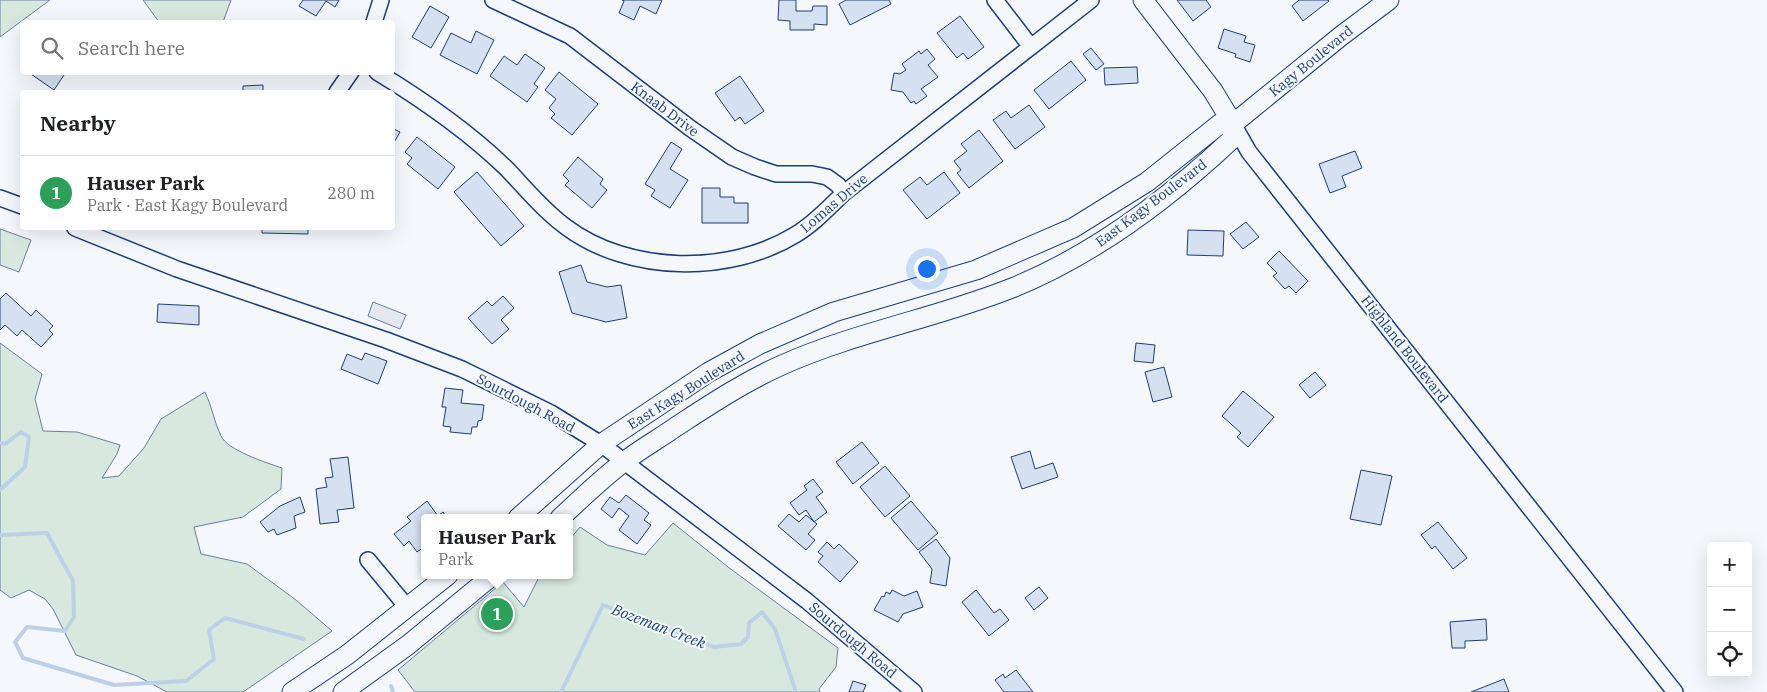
<!DOCTYPE html>
<meta charset="utf-8">
<style>
body{margin:0;font-family:"IBM Plex Serif",serif;background:#f6f6f6;color:#202124}
.controls{position:absolute;right:15px;bottom:15px;display:grid;overflow:hidden;border-radius:5px;box-shadow:0 5px 20px #0002}
.controls button{width:45px;height:45px;display:grid;place-items:center;padding:0;border:0;border-bottom:1px solid #e0e0e0;background:#fff;color:#202124;font:25px sans-serif}
.you{position:absolute;left:926px;top:268px;width:18px;height:18px;margin:-12px;border:4px solid #fff;border-radius:50%;background:#1a73e8;box-shadow:0 0 0 8px #1a73e833}
.badge{display:grid;place-items:center;width:32px;height:32px;border-radius:50%;background:#2563eb;color:#fff;font-size:16px;font-weight:700}
.pin{position:absolute;translate:-50% -50%;border:2px solid #fff;box-shadow:0 1px 5px #0006}
.popup{position:absolute;left:421px;top:514px;width:152px;height:65px;box-sizing:border-box;display:grid;place-content:center;border-radius:5px;background:#fff;filter:drop-shadow(0 1px 4px #0005);font-size:16px;white-space:nowrap;color:#757577}
.popup b{font-size:19px;color:#202124}
.popup::after{content:'';position:absolute;left:50%;top:100%;margin-left:-10px;border:10px solid transparent;border-top-color:#fff}
.list{margin:0;padding:0;list-style:none}
h2{display:flex;justify-content:space-between;align-items:center;height:65px;margin:0;padding:0 20px;font-size:21px}
h2 small{font-size:16px;font-weight:400;color:#757577}
.list li{display:grid;grid-template-columns:32px 1fr auto;gap:15px;align-items:center;box-sizing:border-box;height:75px;padding:0 20px;border-top:1px solid #e0e0e0}
.list b{display:block;font-size:19px;white-space:nowrap}
.list p{margin:0;font-size:16px;white-space:nowrap;color:#757577}
.list em{font-size:16px;font-style:normal;color:#757577}
.icon{flex:none;width:28px;height:28px;fill:none;stroke:currentColor;stroke-width:2;stroke-linecap:round;stroke-linejoin:round}
.map{position:relative;flex:none;width:1767px;height:692px;overflow:hidden}
.search{position:absolute;background:#fff;box-shadow:0 5px 20px #0002;left:20px;top:20px;width:375px;height:55px;display:flex;align-items:center;gap:12px;box-sizing:border-box;padding:0 18px;border-radius:5px;color:#757577;font-size:19px}
.panel{position:absolute;background:#fff;box-shadow:0 5px 20px #0002;left:20px;top:90px;width:375px;height:140px;border-radius:5px}
.map>svg:first-child{display:block}
.green{fill:#d7e8df;stroke:#687fa3}
.parking{fill:#e3e8f0;stroke:#687fa3}
.lines{fill:none;stroke-linecap:round;stroke-linejoin:round}
.stream{stroke:#bed0e5;stroke-width:4}
.building{fill:#d5e0f0;stroke:#1d3f73}
.minor-casing{stroke:#1d3f73;stroke-width:18}
.major-casing{stroke:#1d3f73;stroke-width:21}
.minor{stroke:#f4f7fb;stroke-width:15}
.major{stroke:#f4f7fb;stroke-width:19}
.labels{text-anchor:middle;dominant-baseline:central;stroke-width:4;stroke-linejoin:round;paint-order:stroke}
.street-label{font-size:14px;fill:#1d3f73;stroke:#f4f7fb}
.water-label{font-size:15px;font-style:italic;fill:#1d3f73;stroke:#f4f7fb}
</style>
<div class="map">
<svg width="1767" height="692" viewBox="0 0 1767 692">
<rect width="100%" height="100%" fill="#f4f7fb"/>
<path class="green" d="M0,0H50L0,37Z
M143,0H231L223,22H159Z
M0,229L31,240L19,272L0,265Z
M0,343L42,374L35,399L43,431L77,432L120,445L117,454L102,478L119,476L144,448L161,419L205,392C212,406 214,422 221,436C227,450 267,463 282,468L281,489L243,517L194,527L201,554L247,564L296,600L332,631L243,692H167L137,676L76,655L53,609L45,599L29,590L11,598L0,590Z
M673,523L728,567L838,648L836,667L819,689L820,692H415L398,670L503,582L524,607L540,575H570V539L580,527L607,545L645,555Z"/>
<path class="parking" d="M373,302L406,315L400,329L368,316Z"/>
<g class="lines">
<path class="stream" d="M0,443L5,444L21,432L29,437L25,467L0,490
M0,535L47,533L73,581L74,617L65,631L27,627L15,642L23,658L114,685L186,681L214,659L209,630L225,618L304,639
M391,686L393,692
M561,692L603,605L714,647L741,644L748,637L749,623L762,612L775,629L796,692"/>
</g>
<path class="building" d="M303,0H339L335,7L326,1L316,16L299,6Z
M622,0H662L656,14L640,6L634,20L619,13L624,1Z
M779,0H796V11H812L813,6H827V25L814,24V30H790V21L778,20Z
M846,0H889L891,4L850,25L839,4Z
M1177,0H1206L1211,7L1193,21Z
M1299,0H1328L1329,1L1303,21L1292,6Z
M430,6L449,17L431,48L412,37Z
M960,16L984,47L968,59L963,53L957,58L937,33Z
M1224,29L1246,36L1244,42L1255,45L1250,62L1235,57L1236,54L1218,48Z
M476,31L494,40L477,74L440,55L451,33L471,43Z
M1091,48L1104,64L1096,70L1083,54Z
M927,49L935,59L928,65L938,77L921,89L927,96L916,104L914,101L911,103L903,92L891,90L894,73L900,74L906,70L902,64L919,51L921,54Z
M525,54L545,68L534,84L538,87L527,102L490,76L504,56L517,65Z
M1071,61L1086,80L1049,109L1034,90Z
M1137,67L1138,83L1105,85L1104,68Z
M28,72H66L54,90Z
M559,72L598,104L572,135L551,118L555,114L549,108L556,99L545,90Z
M740,76L764,111L745,124L740,117L735,121L715,93Z
M263,85V92H243V86Z
M1029,105L1045,127L1015,149L993,120L1006,111L1011,118Z
M392,128L400,132L392,146Z
M979,130L1003,161L969,188L957,173L961,170L954,161L967,151L961,144Z
M417,137L455,167L438,189L407,164L412,158L405,152Z
M671,142L682,149L670,169L688,180L670,208L651,196L655,190L645,184Z
M1355,151L1362,168L1342,176L1346,187L1330,193L1319,164Z
M578,157L603,179L600,184L607,190L592,208L565,185L569,181L563,175Z
M477,172L524,226L501,246L454,192Z
M944,172L960,193L927,219L903,190L920,177L927,185Z
M702,188H720V197H734V203H748V223H702Z
M1246,222L1259,237L1243,249L1230,234Z
M262,228H308V234L262,233Z
M1188,230L1224,231L1223,256L1187,255Z
M1279,251L1308,281L1296,293L1289,286L1285,289L1273,276L1277,273L1267,263Z
M581,265L587,282L607,287L621,285L627,318L606,322L572,313L559,272Z
M6,293L31,316L36,310L53,326L49,330L53,334L41,347L22,330L17,336L5,325L0,330V299Z
M503,296L514,308L501,320L509,329L492,344L468,318L487,301L492,306Z
M158,304L199,306V325L157,322Z
M1136,343L1155,345L1153,363L1134,361Z
M365,353L387,361L378,384L341,369L347,354L362,360Z
M1164,367L1172,397L1153,402L1145,372Z
M1315,372L1326,385L1310,398L1299,385Z
M445,388L463,390L461,403L484,405L482,420L478,421L477,427H472L471,434L450,432L451,427L443,426L446,407H442Z
M1243,391L1274,417L1248,447L1237,437L1241,433L1222,416Z
M862,442L879,463L853,484L836,462Z
M1030,451L1035,469L1053,463L1058,477L1022,489L1011,457Z
M348,457L354,508L337,510L339,522L320,524L316,489L327,487L325,478L333,477L330,459Z
M885,466L910,496L885,517L860,487Z
M1361,470L1392,476L1381,525L1350,519Z
M813,479L823,492L816,497L827,512L814,522L806,510L799,515L790,503L807,490L804,486Z
M626,495L649,513L644,520L651,525L637,544L619,530L629,516L619,508L612,518L601,509L610,497L619,503Z
M300,497L305,512L294,516L296,528L277,535L274,529L268,532L260,522L280,506Z
M427,501L438,516L443,512L447,518H424V547L417,552L409,541L404,546L394,534L411,521L407,517Z
M911,501L938,533L918,550L891,518Z
M789,514L799,522L806,515L817,524L808,534L815,540L806,550L778,526Z
M1438,522L1467,558L1453,569L1435,546L1432,549L1421,535Z
M936,539L950,558L946,586L930,583L932,569L919,552Z
M827,542L834,549L839,544L858,562L840,582L818,562L823,556L818,552Z
M1039,587L1048,598L1034,610L1025,598Z
M892,590L904,596L917,591L923,607L903,614L898,622L874,610L882,596L884,597L886,592L890,594Z
M976,590L994,613L1000,609L1009,620L989,636L962,602Z
M1486,619L1487,640L1465,641V648H1452L1450,622Z
M1016,670L1033,692H1004L995,680L1003,674L1005,678Z
M1504,679L1509,692H1471Z
M853,681L866,685L863,692H849Z"/>
<g class="lines">
<g class="minor-casing">
<path id="minor" d="M493,0L570,36L690,128L732,157L755,167L776,174H812L827,177L838,185L844,193
M995,0L1031,47
M374,22L381,0
M377,72C423,100 468,131 507,169C526,189 543,210 566,227C629,274 729,275 795,235C814,224 828,208 844,193L1091,0
M337,92L351,72
M1233,124L1249,152L1675,692
M0,198L22,206
M75,228L177,269L386,340L462,369L551,413L601,444L807,601L914,692
M368,560L407,607"/>
</g>
<g class="major-casing">
<path id="major" d="M1143,0L1213,91L1233,124
M1233,124L1341,36L1389,0
M518,518L601,444L709,372L760,344L834,312L976,270L1073,228L1147,182L1221,123L1233,124
M560,518C581,499 602,478 625,461C641,449 660,438 677,426C711,404 744,382 782,365C856,332 937,318 1012,288C1094,255 1168,199 1232,139L1233,124
M292,692L347,655L448,575
M343,692L408,645L493,575"/>
</g>
<use href="#minor" class="minor"/>
<use href="#major" class="major"/>
</g>
<g class="labels">
<g class="street-label">
<text transform="translate(1311 61) rotate(-39)">Kagy Boulevard</text>
<text transform="translate(665 109) rotate(37)">Knaab Drive</text>
<text transform="translate(834 203) rotate(-40)">Lomas Drive</text>
<text transform="translate(1151 203) rotate(-37)">East Kagy Boulevard</text>
<text transform="translate(1405 349) rotate(52)">Highland Boulevard</text>
<text transform="translate(686 390) rotate(-32)">East Kagy Boulevard</text>
<text transform="translate(526 403) rotate(28)">Sourdough Road</text>
<text transform="translate(853 640) rotate(40)">Sourdough Road</text>
</g>
<g class="water-label">
<text transform="translate(659 626) rotate(21)">Bozeman Creek</text>
</g>
</g>
</svg>
<div class="controls">
<button>+</button>
<button>−</button>
<button><svg class="icon" aria-label="locate" viewBox="0 0 24 24"><circle cx="12" cy="12" r="6"/><path d="M12 2v4M12 18v4M2 12h4M18 12h4"/></svg></button>
</div>
<div class="you"></div>
<div class="pin badge" style="left:497px;top:614px;background:#2e9e5b">1</div>
<div class="popup"><b>Hauser Park</b>Park</div>
<div class="search"><svg class="icon" aria-label="search" viewBox="0 0 24 24"><circle cx="10" cy="10" r="6"/><path d="M15 15l6 6"/></svg>Search here</div>
<section class="panel">
<h2>Nearby<small></small></h2>
<ul class="list">
<li><span class="badge" style="background:#2e9e5b">1</span><div><b>Hauser Park</b><p>Park · East Kagy Boulevard</p></div><em>280 m</em></li>
</ul>
</section>
</div>
